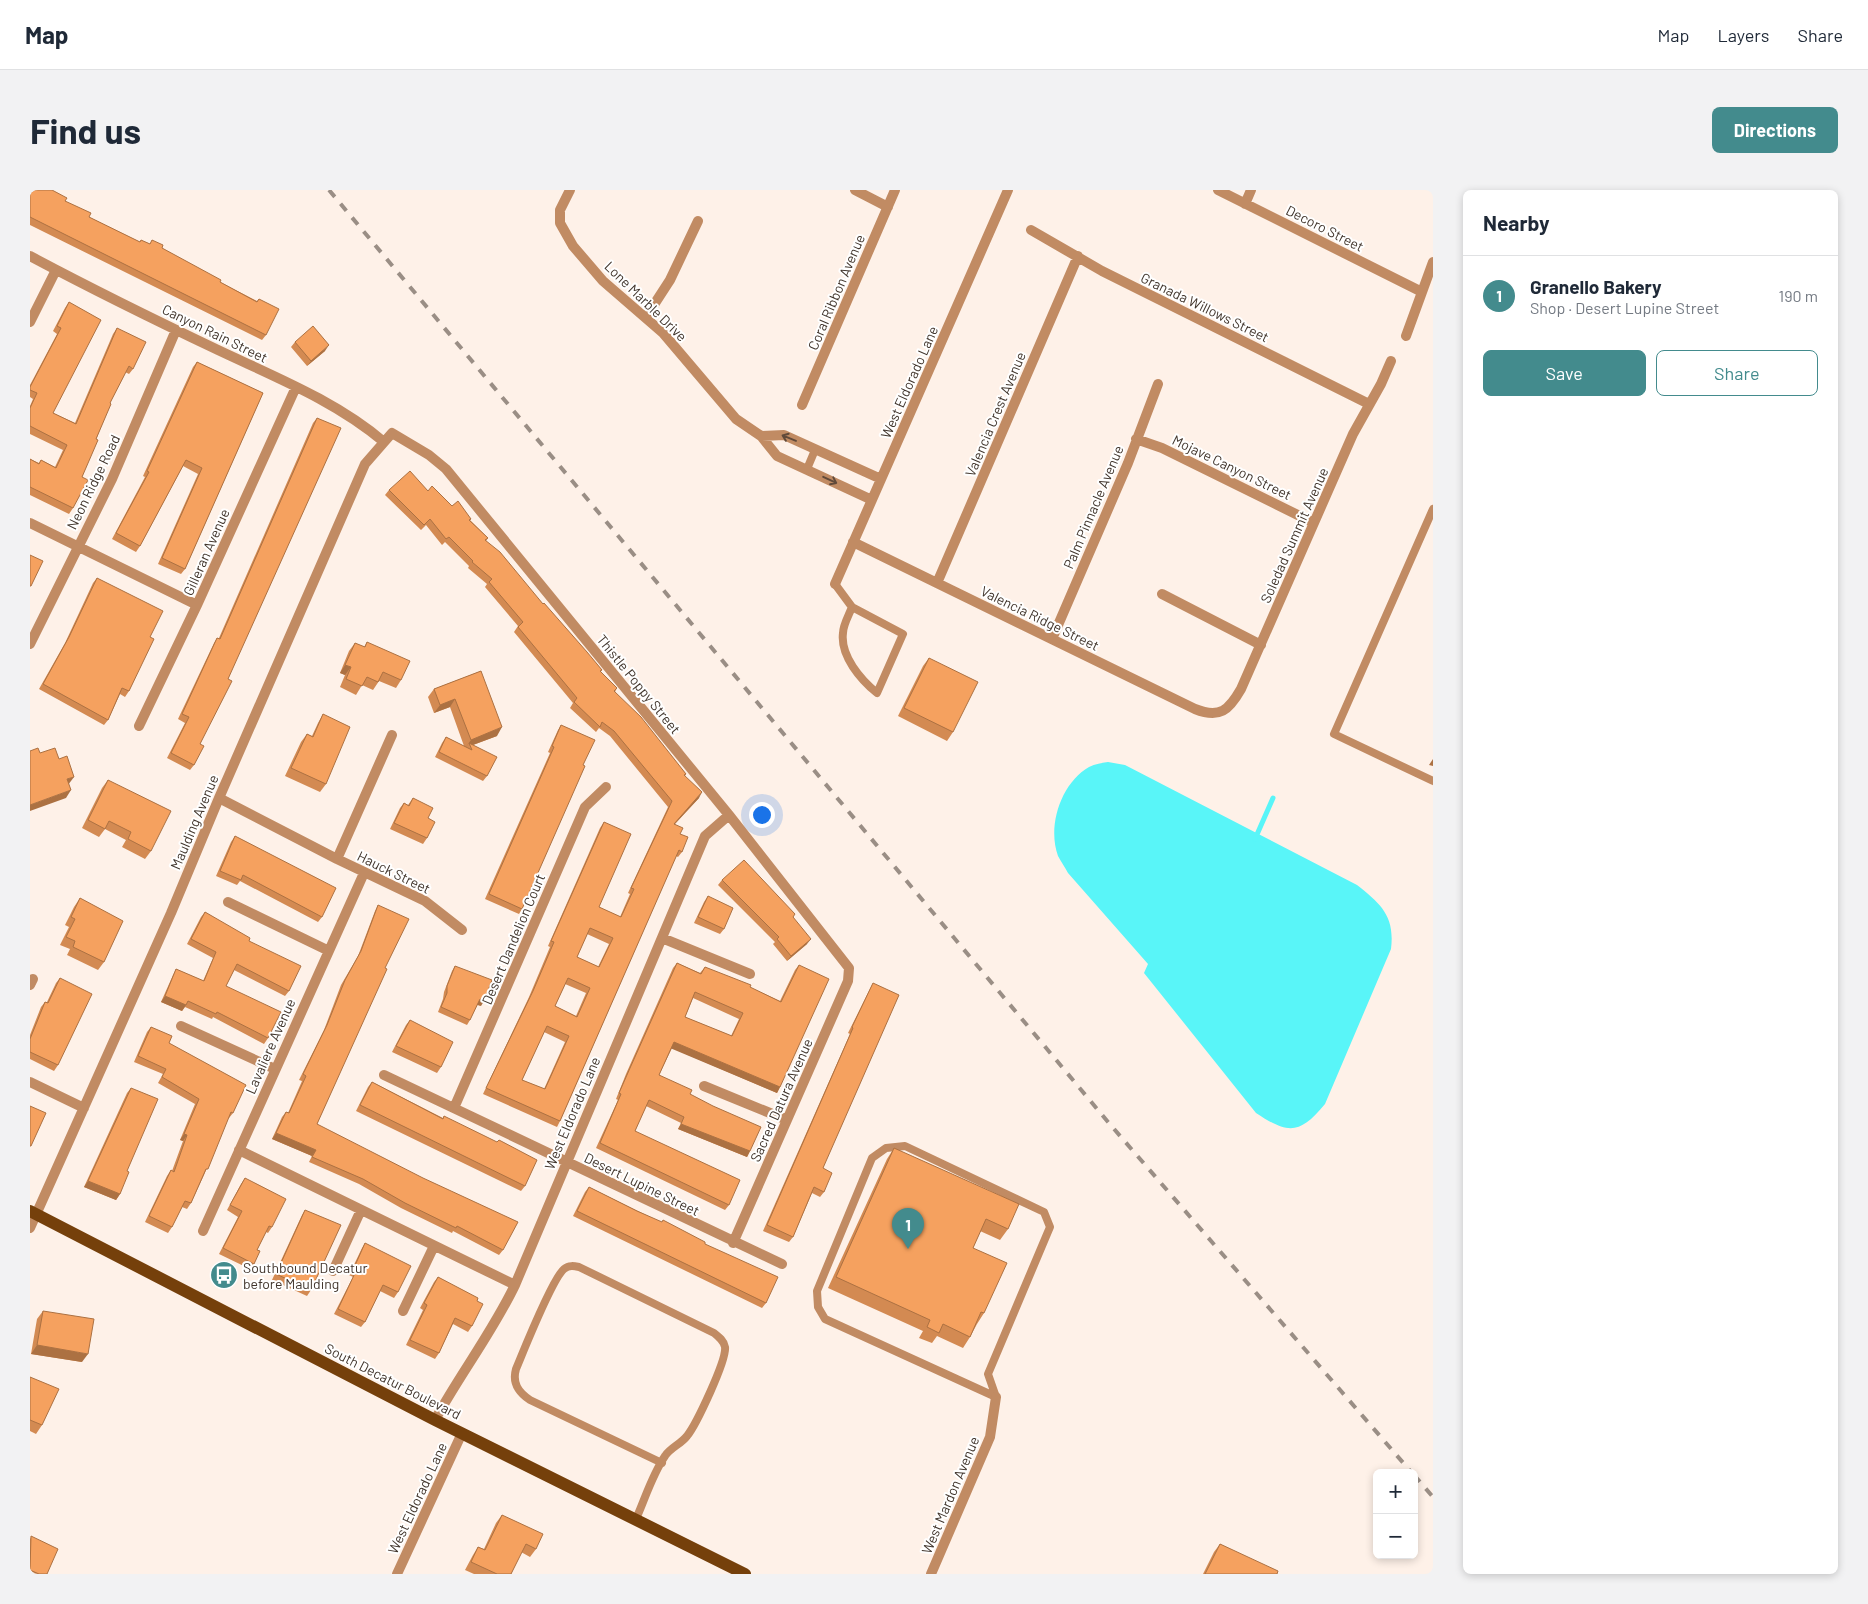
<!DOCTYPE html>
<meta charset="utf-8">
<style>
body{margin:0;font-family:Barlow,sans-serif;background:#f2f2f3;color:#1f2937}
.controls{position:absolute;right:15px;bottom:15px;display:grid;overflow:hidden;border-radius:8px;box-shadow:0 2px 8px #0003}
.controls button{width:45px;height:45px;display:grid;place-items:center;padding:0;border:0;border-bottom:1px solid #e0e1e3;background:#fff;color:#1f2937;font:25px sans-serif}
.you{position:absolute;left:731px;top:624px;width:18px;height:18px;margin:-12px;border:4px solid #fff;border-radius:50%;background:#1a73e8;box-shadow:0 0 0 8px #1a73e833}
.badge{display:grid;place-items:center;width:32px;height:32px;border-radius:50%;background:#438b8d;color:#fff;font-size:16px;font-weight:700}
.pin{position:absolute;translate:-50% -41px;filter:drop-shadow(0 1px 2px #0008)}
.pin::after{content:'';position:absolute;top:26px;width:18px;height:15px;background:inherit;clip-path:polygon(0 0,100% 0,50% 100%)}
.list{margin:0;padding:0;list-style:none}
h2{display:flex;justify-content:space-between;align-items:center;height:65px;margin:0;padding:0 20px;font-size:21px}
h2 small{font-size:16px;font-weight:400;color:#747a83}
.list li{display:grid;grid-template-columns:32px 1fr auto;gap:15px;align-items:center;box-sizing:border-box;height:80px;padding:0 20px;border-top:1px solid #e0e1e3}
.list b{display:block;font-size:19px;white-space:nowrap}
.list p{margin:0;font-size:16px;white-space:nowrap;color:#747a83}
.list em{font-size:16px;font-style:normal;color:#747a83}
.actions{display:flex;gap:10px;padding:15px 20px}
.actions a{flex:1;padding:11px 0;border:1px solid #438b8d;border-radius:8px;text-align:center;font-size:18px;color:#438b8d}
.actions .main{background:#438b8d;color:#fff}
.map{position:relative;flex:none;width:1403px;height:1384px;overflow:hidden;border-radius:8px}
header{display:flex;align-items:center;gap:30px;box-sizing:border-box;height:70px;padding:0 25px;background:#fff;border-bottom:1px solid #e0e1e3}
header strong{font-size:24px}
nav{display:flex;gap:28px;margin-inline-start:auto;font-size:18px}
.intro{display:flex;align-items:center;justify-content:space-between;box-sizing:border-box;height:120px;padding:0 30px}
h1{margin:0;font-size:35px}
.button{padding:12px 22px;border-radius:8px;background:#438b8d;color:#fff;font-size:18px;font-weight:700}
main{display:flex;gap:30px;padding:0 30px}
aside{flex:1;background:#fff;border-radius:8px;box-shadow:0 2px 8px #0003}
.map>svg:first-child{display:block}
.water{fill:#59f5f8}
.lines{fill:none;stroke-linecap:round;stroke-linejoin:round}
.stream{stroke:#59f5f8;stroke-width:5}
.lane{stroke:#c18b63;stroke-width:8}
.street{stroke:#c18b63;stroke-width:10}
.primary{stroke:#75400b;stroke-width:12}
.rail{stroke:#9a8e85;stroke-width:4;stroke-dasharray:9 9;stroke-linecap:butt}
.wall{fill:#d38a52;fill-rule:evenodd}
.shaded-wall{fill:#ac7142}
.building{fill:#f5a15f;stroke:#ac7142;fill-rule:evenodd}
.oneway{stroke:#614a3a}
.labels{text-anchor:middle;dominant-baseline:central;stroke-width:4;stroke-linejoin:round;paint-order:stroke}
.street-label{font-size:14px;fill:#41352c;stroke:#fff}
.poi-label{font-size:14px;fill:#41352c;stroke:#fff;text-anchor:start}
</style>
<header>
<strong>Map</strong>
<nav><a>Map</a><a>Layers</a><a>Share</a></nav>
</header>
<div class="intro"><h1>Find us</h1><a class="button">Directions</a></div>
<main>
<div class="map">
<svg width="1403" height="1384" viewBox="0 0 1403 1384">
<rect width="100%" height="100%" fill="#fef1e8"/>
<path class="water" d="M1078,572L1095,575L1327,695C1351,714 1365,726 1361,759L1295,914C1270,944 1259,945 1226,923L1114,783L1118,774L1038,683C1035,677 1031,672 1028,666C1017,636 1031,593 1059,577C1065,574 1072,573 1078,572Z"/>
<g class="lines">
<path class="stream" d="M1225,649L1243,608"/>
<path class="lane" d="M777,279L785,260
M1403,319L1304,544L1403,591
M805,394L822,417L873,444L847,503C831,490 810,466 813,443C813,435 819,425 822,417
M875,956L1014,1022L1020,1037L958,1184L966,1207L795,1129L788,1117L787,1101L842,968L856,958Z
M606,1329C615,1309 622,1285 635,1266C640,1258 651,1254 657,1246C666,1235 697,1170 695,1157C694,1151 689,1147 684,1143L549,1077C544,1076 539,1075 534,1079C522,1089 494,1160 486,1179C482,1193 488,1202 500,1210L632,1273"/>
<path class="street" d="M540,0L530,20V33L543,56L573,91L633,143L706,229L731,246L747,266L842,310
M825,0L858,17
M1188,0L1390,101
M1215,14L1221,0
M1001,40L1072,81L1339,214
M0,66C62,99 125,130 188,160C245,187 306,211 354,252
M616,127L640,90L668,31
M0,132L26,80
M1376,146L1403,72
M772,215L865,0
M731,246L754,245L851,289
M1106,249L1132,258L1284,333
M0,333L167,415
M823,352L1165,519C1190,529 1199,520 1211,499L1323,244L1351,194L1361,171
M907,393L1048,66
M805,394L978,0
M1132,404L1231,455
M1022,449L1098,273L1128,194
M0,454L82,289L146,140
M109,536L167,415L266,197
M189,608L307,669L395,711L432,740
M307,669L362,545
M198,712L297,760
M632,748L720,784
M0,795L3,789
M151,836L245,879
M354,885L752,1074
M0,892L54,918
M674,896L757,930
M424,918L555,617L576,597
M209,960L485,1095
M0,1038L141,723L189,608L335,274L362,243L399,265L416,279L699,625L819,778L818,791L703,1053
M173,1041L334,683
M303,1081L331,1020
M373,1121L404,1056
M405,1230C430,1184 462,1143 485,1095L675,646L699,625
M367,1384L432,1243
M901,1384L960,1247L966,1207"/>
<path class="primary" d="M0,1021L405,1230L715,1384"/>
<path class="rail" d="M299,0L1078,932L1382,1283
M1384,1285L1403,1307"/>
</g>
<path class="wall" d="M0,0L35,11L59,27L110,52L111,50L120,54L122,50L132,58L190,92L227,111L229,109L236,145L232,150L0,35Z
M39,112L23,223L45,233L83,144L87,138L103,179L99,184L95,182L80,213L52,287L43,318L39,324L0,305V269L9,273L11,270L25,277L33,260L0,244V216L3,209L0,207V195L27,144L23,141L35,118Z
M265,152L295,161L277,176L261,157Z
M167,172L233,203L155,379L151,384L128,374L168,284L153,276L110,356L106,362L82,349L115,287L113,286L163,177Z
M287,228L198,489L170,554L164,575L160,580L137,568L155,533L148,529L184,453L187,448H189L283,233Z
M359,300L398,301L441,329L440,330L458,348L456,351L572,480L570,482L587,498L585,502L656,584L655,586L669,608L645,634L650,644L652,662L648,667L646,666L530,931L527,937L453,904L499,807L520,757L518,756L570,638L574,632L569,717L590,727L600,704L598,703L638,617L580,546L569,538L566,542L540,518L543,513L484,442L488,436L455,397L457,394L438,378L439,376L415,352L412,355L396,335L391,340L355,305ZM557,744L579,754L568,777L547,767ZM535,794L556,803L546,826L525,816ZM514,842L535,852L514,899L492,890Z
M67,388L120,447L99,501L95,507L90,504L78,530L74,535L9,499L35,453L63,393Z
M337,452L371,490L366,498L349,491L343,500L332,495L326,505L310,497L315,485L310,483L319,461L325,453L334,457Z
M899,468L923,542L917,551L868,526L893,476Z
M451,481L467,546L443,555L457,586L453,591L405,567L412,553L416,547L434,556L420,517L404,523L398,507L404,499Z
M293,524L296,594L290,602L255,586L271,552L277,544L282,546L288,533Z
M531,535L553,575L492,719L489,724L455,709L520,563L518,562L528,540Z
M78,590L121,661L115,669L92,657L96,650L75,639L69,647L52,638L72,598Z
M383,608L398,628L397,648L393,654L360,639L370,618L374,613L378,615Z
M205,646L292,727L288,732L210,691L207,695L186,686L201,652Z
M692,690L763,727L777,754L757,771L743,754L745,752L688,695Z
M678,706L694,739L690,744L664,733L674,712Z
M50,708L74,772L68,780L37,765L40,759L30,755L39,737L35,735L44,717Z
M348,715L355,778L287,934L473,1060L469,1065L423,1041L422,1043L371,1018L329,994L279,972L282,966L242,949L252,927L256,922L258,923L272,891L269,890L294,840L311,795L328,766L345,721Z
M175,722L219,751L259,801L255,806L204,780L196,796L238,848L234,854L183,827L182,829L155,817L152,821L131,812L143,785L146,779L173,791L183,768L157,754L171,727Z
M647,773L670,783L675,777L750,811L765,780L769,775L750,897L747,903L642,858L629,885L660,904L720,961L717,967L648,939L651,933L616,916L605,941L699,1015L695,1020L566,958L588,910L586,909L596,884L643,778ZM663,808L709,829L701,846L655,827Z
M425,776L451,816L447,815L440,830L437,835L408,822L413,809L414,802L422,781Z
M30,788L28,875L24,881L0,869V845L11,817L15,812H17L26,793Z
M843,793L793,978L794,1002L790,1007L782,1003L763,1047L759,1052L733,1041L820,844L818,843Z
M380,830L411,877L407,883L362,862L376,835Z
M121,837L139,853L203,923L199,928H198L174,985L161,1013L157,1019L152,1017L142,1037L138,1043L115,1032L137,986L141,980L142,981L153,951L150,950L165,914L128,893L133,884L104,872L117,842Z
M342,892L413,928L414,926L495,996L491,1001L326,921L338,897Z
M101,898L97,981L90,1004L86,1010L54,997L97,903Z
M864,958L978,1039L970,1050L950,1041L943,1058L954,1123L947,1134L940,1147L933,1158L907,1146L902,1153L889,1148L893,1141L798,1098L857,969Z
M215,988L242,1037L238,1043L236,1042L227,1060L224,1074L220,1079L189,1064L208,1027L197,1020L211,994Z
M559,997L675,1054L736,1113L732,1118L543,1026L555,1002Z
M275,1020L281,1100L277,1106L242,1090L272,1025Z
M335,1053L368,1102L364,1108L350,1101L335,1132L331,1137L304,1124L323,1087L319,1085L332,1058Z
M408,1087L447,1111L442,1136L438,1142L423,1134L409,1163L405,1169L376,1155L393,1120L390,1118L404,1092Z
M13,1121L52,1172L1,1164L7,1129Z
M0,1187L12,1235L6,1244L0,1241Z
M472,1325L506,1359L500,1367L491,1362L481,1384H444L435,1380L443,1365L448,1357L454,1359L466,1333Z
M0,1347L17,1384H0Z
M1190,1354L1247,1384H1173L1184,1362Z"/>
<path class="shaded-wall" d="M299,155L295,161L277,176L281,171Z
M315,475L321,477L315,485L310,483Z
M425,509L420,517L404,523L410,515Z
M472,537L467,546L440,556L439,553L435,558L441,550Z
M1403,569V576L1399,575Z
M44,587L38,595L37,589Z
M41,600L36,608L0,621V615Z
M672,602L669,608L640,639L644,634Z
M781,749L777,754L757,771L761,766Z
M135,806L156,815L152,821L131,812Z
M450,809L454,811L451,816L446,814Z
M644,852L750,897L747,903L640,858Z
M651,934L720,961L717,967L648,939Z
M246,943L286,960L282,966L242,949Z
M154,944L157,945L153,951L150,950Z
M58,991L90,1004L86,1010L54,997Z
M7,1155L58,1164L52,1172L1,1164Z"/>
<path class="building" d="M0,0H22L37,8L35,11L61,23L59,27L110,52L111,50L120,54L122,50L133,55L132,58L191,90L190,92L227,112L229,109L249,119L236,145L0,27Z
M39,112L71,130L23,223L46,234L87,138L116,152L103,179L99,176L80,213L81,214L66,249L68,250L52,287L58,290L43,318L0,297V269L9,274L11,270L26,278L37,255L0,236V218L7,203L0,200V197L31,138L27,136Z
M283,136L299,155L281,171L265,152Z
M167,172L233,203L155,379L132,368L172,278L156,270L110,356L86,343L119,282L117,281Z
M287,228L311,238L198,489L202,491L170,554L174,556L164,575L141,563L159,527L152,524L187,448L190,449Z
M380,281L398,301L402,296L422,316L428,311L441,329L439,330L458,348L455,350L470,362L513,414L514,413L557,462L572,480L570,481L587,498L584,501L611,527L656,584L654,585L672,602L644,634L653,638L650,644L658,647L652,662L649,660L530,931L456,898L503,801L524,752L521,751L574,632L601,644L569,717L591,727L604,699L601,698L642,611L584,541L572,532L570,537L544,512L547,508L488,437L493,432L459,392L462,389L442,372L443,371L419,347L416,349L400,329L394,335L359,300ZM560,738L583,748L569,777L547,767ZM538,788L560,798L547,827L525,816ZM517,836L539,846L515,899L492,890Z
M0,365L13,371L1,396H0Z
M67,388L133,421L120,447L124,449L99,501L92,498L78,530L13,494L39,447Z
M337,452L380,471L371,490L353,482L348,492L337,487L332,496L316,489L321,477L315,475L325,453L335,457Z
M899,468L948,492L923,542L874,518Z
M451,481L472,537L441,550L425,509L410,515L404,499Z
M293,524L320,537L296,594L261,578L277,544L283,547Z
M531,535L565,550L553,575L555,576L492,719L459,704L524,557L522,556Z
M416,547L442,560L439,553L467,567L457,586L409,562Z
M8,558L10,563L25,558L29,569L37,566L44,587L37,589L41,600L0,615V561Z
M78,590L141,621L121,661L98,649L101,642L79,631L75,639L58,630Z
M383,608L403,618L398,628L405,632L397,648L364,633L374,613L379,616Z
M205,646L306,698L292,727L213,685L211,690L190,681Z
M714,670L765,724L763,727L781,749L761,766L747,749L749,747L692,690Z
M678,706L703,718L694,739L668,727Z
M50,708L93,731L74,772L43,757L45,751L36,747L45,729L41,727Z
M348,715L379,729L355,778L357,779L287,934L393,988L488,1032L473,1060L427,1036L426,1038L375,1013L333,989L282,967L286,960L246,943L256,922L259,923L276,886L273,884L297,835L315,790L331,761Z
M175,722L220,748L219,751L271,776L259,801L207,774L196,796L251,822L238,848L187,822L186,824L158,811L156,815L135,806L146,779L174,791L186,762L161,749Z
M647,773L671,784L675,777L721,795L720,797L751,812L769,775L799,789L750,897L644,852L629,885L662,900L660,904L683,916L731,937L720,961L651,934L654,927L619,910L605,941L710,990L699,1015L570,953L591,904L589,903L600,878ZM665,802L713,823L702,846L655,827Z
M425,776L462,790L454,811L450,809L440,830L411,817L417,803V796Z
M30,788L62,804L28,875L0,862V849L15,812L18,813Z
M843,793L869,805L793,978L802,983L794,1002L784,997L763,1047L737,1035L823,838L822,837Z
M380,830L423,852L411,877L366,856Z
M121,837L142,846L139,853L216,895L203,923L201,922L178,979H176L161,1013L155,1011L142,1037L119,1026L141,980L144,982L157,945L154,944L169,909L132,887L136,879L108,866Z
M342,892L413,929L414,926L467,952L469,950L507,970L495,996L330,915Z
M101,898L128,909L97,981L99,982L90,1004L58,991Z
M0,916L16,923L1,956H0Z
M864,958L989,1014L978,1039L956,1029L943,1058L977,1073L954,1123L951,1122L940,1147L913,1134L909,1143L897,1137L900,1130L806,1087Z
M215,988L256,1009L242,1037L239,1036L227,1060L230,1061L224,1074L193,1058L212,1021L200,1015Z
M559,997L607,1021L632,1032L633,1030L675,1052V1054L748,1087L736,1113L547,1021Z
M275,1020L311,1035L281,1100L246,1084Z
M335,1053L381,1076L368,1102L353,1095L335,1132L308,1119L326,1081L323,1080Z
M408,1087L448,1108L447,1111L453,1114L442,1136L425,1128L409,1163L380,1150L397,1115L394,1113Z
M13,1121L64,1129L58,1164L7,1155Z
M0,1187L29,1199L12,1235L0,1230Z
M472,1325L513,1344L506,1359L496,1354L481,1384H467L441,1372L448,1357L455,1360Z
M1,1346L28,1359L17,1384H9L0,1380Z
M1190,1354L1248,1381L1247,1384H1175Z"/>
<defs><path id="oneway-shaft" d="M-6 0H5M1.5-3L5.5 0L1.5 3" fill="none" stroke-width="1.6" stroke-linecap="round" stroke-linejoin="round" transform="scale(1.25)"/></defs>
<g class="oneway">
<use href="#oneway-shaft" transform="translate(759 248) rotate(-158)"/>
<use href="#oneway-shaft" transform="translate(800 290) rotate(25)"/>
</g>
<defs>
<g id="bus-disc" transform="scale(1.4375)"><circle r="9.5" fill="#438b8d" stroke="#fff"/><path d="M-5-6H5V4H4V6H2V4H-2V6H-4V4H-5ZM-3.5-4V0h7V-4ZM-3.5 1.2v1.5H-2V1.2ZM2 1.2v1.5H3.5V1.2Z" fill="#fff"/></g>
</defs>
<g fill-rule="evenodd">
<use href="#bus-disc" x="194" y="1085"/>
</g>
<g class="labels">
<g class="street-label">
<text transform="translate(1295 38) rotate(27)">Decoro Street</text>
<text transform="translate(806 102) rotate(-67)">Coral Ribbon Avenue</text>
<text transform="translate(616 111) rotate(44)">Lone Marble Drive</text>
<text transform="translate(1175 117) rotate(26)">Granada Willows Street</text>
<text transform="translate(185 143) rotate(26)">Canyon Rain Street</text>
<text transform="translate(879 192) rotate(-66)">West Eldorado Lane</text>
<text transform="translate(965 224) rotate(-67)">Valencia Crest Avenue</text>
<text transform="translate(1202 277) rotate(26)">Mojave Canyon Street</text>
<text transform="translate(63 292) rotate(-64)">Neon Ridge Road</text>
<text transform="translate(1063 317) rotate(-67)">Palm Pinnacle Avenue</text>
<text transform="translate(1264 345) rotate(-66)">Soledad Summit Avenue</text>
<text transform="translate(176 362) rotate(-66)">Gilleran Avenue</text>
<text transform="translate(1010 428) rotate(26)">Valencia Ridge Street</text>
<text transform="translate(609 494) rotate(51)">Thistle Poppy Street</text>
<text transform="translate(164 632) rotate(-67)">Maulding Avenue</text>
<text transform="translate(364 682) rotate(26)">Hauck Street</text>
<text transform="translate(483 749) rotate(-67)">Desert Dandelion Court</text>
<text transform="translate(240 856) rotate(-66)">Lavaliere Avenue</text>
<text transform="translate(751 910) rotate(-66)">Sacred Datura Avenue</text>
<text transform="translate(542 923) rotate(-67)">West Eldorado Lane</text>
<text transform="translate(612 994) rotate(26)">Desert Lupine Street</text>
<text transform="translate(363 1191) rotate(27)">South Decatur Boulevard</text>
<text transform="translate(920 1305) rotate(-67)">West Mardon Avenue</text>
<text transform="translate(387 1308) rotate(-65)">West Eldorado Lane</text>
</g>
<g class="poi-label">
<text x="213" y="1077">Southbound Decatur<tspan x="213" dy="16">before Maulding</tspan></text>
</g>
</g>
</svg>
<div class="controls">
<button>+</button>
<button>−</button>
</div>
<div class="you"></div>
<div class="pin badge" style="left:878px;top:1059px">1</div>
</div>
<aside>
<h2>Nearby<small></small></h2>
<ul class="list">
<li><span class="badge">1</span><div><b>Granello Bakery</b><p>Shop · Desert Lupine Street</p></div><em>190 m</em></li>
</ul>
<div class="actions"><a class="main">Save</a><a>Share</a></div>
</aside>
</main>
